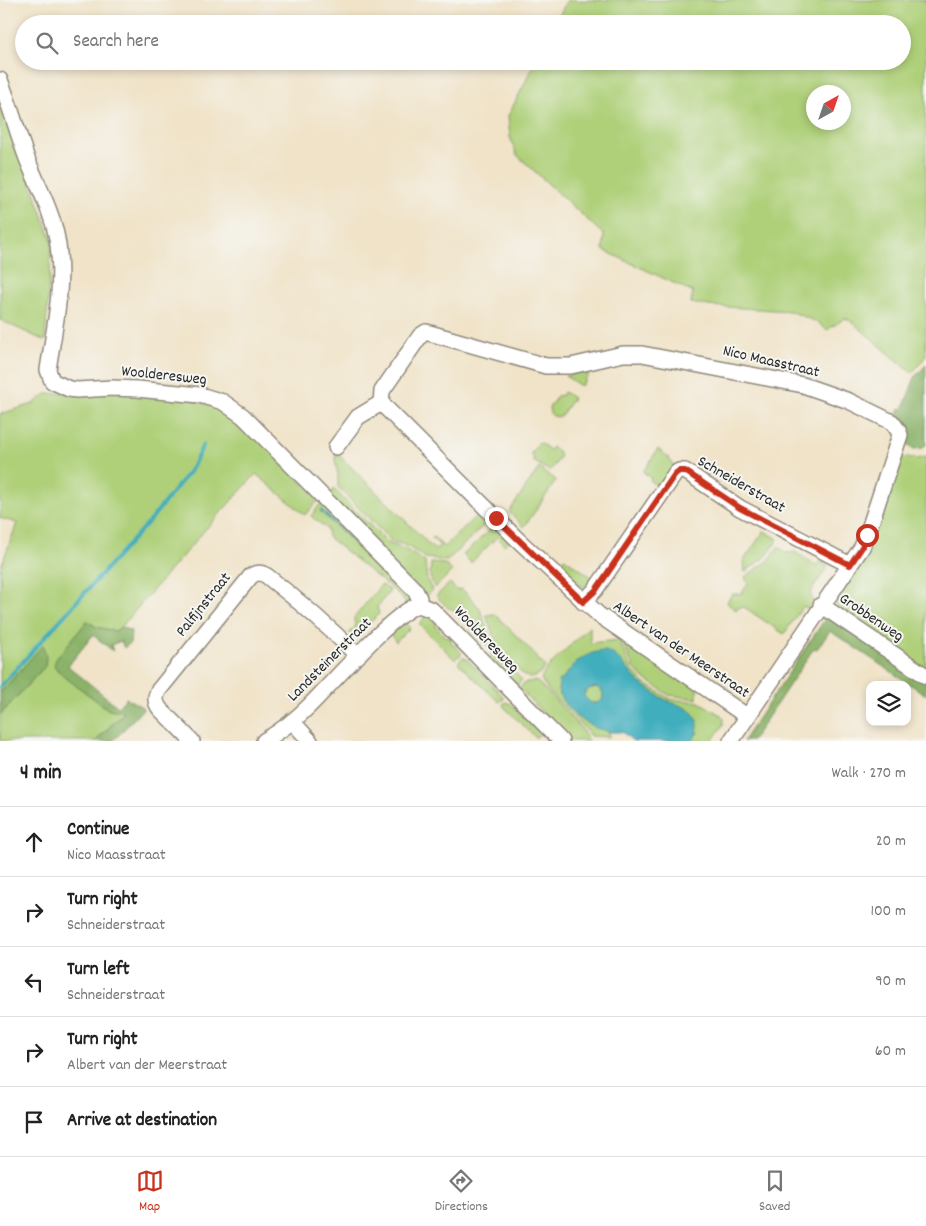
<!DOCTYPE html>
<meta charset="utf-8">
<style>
body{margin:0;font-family:Dekko,sans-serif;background:#f2f2f2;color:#222}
.controls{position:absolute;right:15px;bottom:15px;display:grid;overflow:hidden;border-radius:10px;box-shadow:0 2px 8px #0003}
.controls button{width:45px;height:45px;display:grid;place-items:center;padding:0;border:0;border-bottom:1px solid #e0e0e0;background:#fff;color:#222;font:25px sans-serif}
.compass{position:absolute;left:806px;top:85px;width:45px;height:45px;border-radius:50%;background:#fff;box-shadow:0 2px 8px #0003;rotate:40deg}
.stop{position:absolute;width:15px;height:15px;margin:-11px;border:4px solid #c8321e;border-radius:50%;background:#fff}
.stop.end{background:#c8321e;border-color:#fff;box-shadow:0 1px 5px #0008}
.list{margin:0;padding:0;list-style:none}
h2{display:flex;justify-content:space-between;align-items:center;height:65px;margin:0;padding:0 20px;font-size:21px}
h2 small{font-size:16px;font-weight:400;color:#767676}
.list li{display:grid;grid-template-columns:32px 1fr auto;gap:15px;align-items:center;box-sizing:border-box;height:70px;padding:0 20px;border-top:1px solid #e0e0e0}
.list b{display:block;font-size:19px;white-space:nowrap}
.list p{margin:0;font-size:16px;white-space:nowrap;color:#767676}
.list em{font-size:16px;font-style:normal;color:#767676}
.icon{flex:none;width:28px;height:28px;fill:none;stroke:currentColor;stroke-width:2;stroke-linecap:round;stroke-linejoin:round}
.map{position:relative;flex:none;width:926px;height:741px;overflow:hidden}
.search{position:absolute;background:#fff;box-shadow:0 2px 8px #0003;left:15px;right:15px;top:15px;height:55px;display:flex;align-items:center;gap:12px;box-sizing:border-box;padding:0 18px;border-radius:28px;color:#767676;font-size:19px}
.sheet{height:415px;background:#fff}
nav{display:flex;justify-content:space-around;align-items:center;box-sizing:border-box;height:70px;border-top:1px solid #e0e0e0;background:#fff;font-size:14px;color:#767676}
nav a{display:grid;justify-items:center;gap:2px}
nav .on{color:#c8321e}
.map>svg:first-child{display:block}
.green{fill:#afd079;stroke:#6d7e52;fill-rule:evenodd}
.forest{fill:#8bb269;stroke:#5b6e4a}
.water{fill:#40aebd;stroke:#366c74;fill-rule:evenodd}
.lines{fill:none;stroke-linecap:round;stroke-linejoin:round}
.stream{stroke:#40aebd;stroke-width:4}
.minor-casing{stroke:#8e877a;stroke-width:18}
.minor{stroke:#fff;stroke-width:15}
.route{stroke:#c8321e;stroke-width:6}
.labels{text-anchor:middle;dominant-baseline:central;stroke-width:4;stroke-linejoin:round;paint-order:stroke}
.street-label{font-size:16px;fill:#2b2b2b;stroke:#f6f6f2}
</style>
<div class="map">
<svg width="926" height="741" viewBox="0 0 926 741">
<rect width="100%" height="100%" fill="#f6f6f2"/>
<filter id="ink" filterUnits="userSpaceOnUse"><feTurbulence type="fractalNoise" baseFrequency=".02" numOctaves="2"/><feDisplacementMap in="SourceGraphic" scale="10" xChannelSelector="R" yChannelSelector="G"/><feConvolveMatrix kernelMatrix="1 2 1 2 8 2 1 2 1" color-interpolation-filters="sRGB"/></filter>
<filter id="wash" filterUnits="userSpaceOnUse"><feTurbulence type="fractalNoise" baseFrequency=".0096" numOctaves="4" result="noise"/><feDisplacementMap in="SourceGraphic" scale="20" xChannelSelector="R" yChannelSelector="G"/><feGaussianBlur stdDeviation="1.12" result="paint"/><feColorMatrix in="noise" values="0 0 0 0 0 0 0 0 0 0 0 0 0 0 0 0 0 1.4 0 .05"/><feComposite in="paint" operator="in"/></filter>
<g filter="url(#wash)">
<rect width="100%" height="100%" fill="#f0e3c8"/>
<path class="green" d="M567,0H926V356L912,373L851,321L845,318L827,330L817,322L790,311L709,306L691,303L693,292L603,250L604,235L517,155L510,137L508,116L536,61H902V24H555ZM844,92V122H814V92Z
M0,97L52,241L45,341L0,320Z
M588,370L590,372L581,386L565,376Z
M104,390L180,395L236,414L319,500L305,515L256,474L204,531L121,627L115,631L96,627L88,621L56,669L109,710L124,712L96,741H0V715L45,666L43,646L0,693V569L17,523L0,518V414L33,404L46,394Z
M564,392L573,398L560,417L553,416L550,413L549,408L557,396L562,395Z
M539,442L550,450L552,447L558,451L560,457L551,470H548L533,461L534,458L530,455Z
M658,449L668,457L674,466L658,486L651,482L650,477L643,472Z
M336,452L435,550L440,546L432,538L433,537L444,547L479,513L488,521L447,561L426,558L405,545L391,541L338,487V475L335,460Z
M907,457L917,459L926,457V671L838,610L836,599L900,459Z
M539,468L555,479L556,481L524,527L509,512Z
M333,490H335L388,543L405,549L425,562L427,580L432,590L424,598L328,496Z
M322,502L415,599L406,603L397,593L328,537L327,529L311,516Z
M494,526L509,541L505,545L497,537L471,563L463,555Z
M764,531L777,538V541L766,557L745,572L744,560Z
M778,547L787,553L795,552L816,565H818L821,560L828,566L810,593L814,602L809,610L803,606L784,634L744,607L737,608L736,610L728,604L727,602L732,594H741L748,584L745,577L769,560Z
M564,558L593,578L584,587L575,582L572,585L555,569Z
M431,563L445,564L452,571L435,588L430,577Z
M450,583L456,590L462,589L479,607L495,650H492L452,609L448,608L437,597V595Z
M383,585L390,591L377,607L379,614L356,637L349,633L355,627L354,618L380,586Z
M428,614L436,621V627L445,636L451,637V642L461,652V655L454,659L420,625V623Z
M495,614L537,657L538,661H540L545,666L541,673L534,677L530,678L523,675L498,648L486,615Z
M404,622L410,628L396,642L390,634Z
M590,626V643L619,640L632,670L644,683L670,699L699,702L721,715L724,719L723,725L712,741H692L696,734H697L698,733L668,703L647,690L559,680L558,682L559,683L560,695L564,702L609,731V737L590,736C576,715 553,701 541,679L547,668Z
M624,639L697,688V699L669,695L642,677L634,668L622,641Z
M491,653H496L521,679V681L517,686L491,659Z
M463,657L468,660L501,694L504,699L499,702L459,664V661Z
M535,681L539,683L581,728L588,741H570L519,688L526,682Z
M597,687L603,692V699L598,703H591L583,696C586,689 590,688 597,687Z
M506,702L511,704L540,734L537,737H535L504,707L503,704Z"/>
<path class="forest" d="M926,365V445L923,448L914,449L907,444C903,434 908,426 897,419L900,408L903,409L915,377Z
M825,619H831L926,682V695L830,631L817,649L814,648L752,741H743Z
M87,621L96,627L115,631L121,627L131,631L130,643L124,648L121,641L111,645L113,651L93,635L68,666L118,707L126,698L142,707L143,709L113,741H96L124,712L109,710L66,678L54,666L56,659Z
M43,645L46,657L45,666L0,715V693Z"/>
<path class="water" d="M321,509L368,556V557L320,511Z
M605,651C619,653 630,675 642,684C649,689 657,695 664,699C675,705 687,705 695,716C701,725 697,732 693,741H633L622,732H609L596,728L577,717L562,700L558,690L559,683L558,682L559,680L561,681C574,664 583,652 605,651ZM597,687L603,692V699L598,703H591L584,696C585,689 591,688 597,687Z"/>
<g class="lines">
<path class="stream" d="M0,687L152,518L192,468L203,445"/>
</g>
</g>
<g filter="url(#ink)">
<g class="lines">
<g class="minor-casing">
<path id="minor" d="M0,80C10,105 17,131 26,156C37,185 54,214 58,245C64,287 54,329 48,370L52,381L69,389L77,390L112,388L137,389L200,395L223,402L243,416L415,590L419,598V605L432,610L561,741
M381,403L382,391L420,336L426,332L546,366H571L623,354H642L803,385L849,401L892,422L898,430L900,435L867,535L862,547L731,741
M381,403L517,539L599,615L748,717
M336,447L358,417L381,403
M583,602L595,590L675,474L679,471H685L740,508L850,565
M821,605L926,676
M292,721L310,741
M192,741L160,709C155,702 155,698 158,691L251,576C257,572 261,572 267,576C299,601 329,627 358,656
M264,741C279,732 294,721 307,708C328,688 395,610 419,605"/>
</g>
<use href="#minor" class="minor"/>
</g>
</g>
<g class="lines" filter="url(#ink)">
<path class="route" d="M496,518L583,602L596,590L675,474L679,471H685L740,508L850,565L862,547L867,535"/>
</g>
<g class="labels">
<g class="street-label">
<text transform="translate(771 362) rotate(13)">Nico Maasstraat</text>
<text transform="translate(164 376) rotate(6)">Woolderesweg</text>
<text transform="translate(741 485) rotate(30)">Schneiderstraat</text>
<text transform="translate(204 605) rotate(-51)">Palfijnstraat</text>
<text transform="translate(871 618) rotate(34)">Grobbenweg</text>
<text transform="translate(486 640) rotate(46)">Woolderesweg</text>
<text transform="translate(681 650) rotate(34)">Albert van der Meerstraat</text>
<text transform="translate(330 660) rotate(-45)">Landsteinerstraat</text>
</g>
</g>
</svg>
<div class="controls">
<button><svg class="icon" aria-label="layers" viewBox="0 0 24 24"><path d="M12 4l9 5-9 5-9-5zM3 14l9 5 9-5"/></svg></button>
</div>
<svg class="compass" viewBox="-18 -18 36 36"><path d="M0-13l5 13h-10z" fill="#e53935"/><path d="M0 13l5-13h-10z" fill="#767676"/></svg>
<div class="stop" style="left:867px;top:535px"></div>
<div class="stop end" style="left:496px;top:518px"></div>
<div class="search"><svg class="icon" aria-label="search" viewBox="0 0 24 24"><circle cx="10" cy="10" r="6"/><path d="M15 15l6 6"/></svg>Search here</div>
</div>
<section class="sheet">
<h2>4 min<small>Walk · 270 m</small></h2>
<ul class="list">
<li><svg class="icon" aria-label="ahead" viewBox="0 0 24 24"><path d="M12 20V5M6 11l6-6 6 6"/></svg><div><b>Continue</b><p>Nico Maasstraat</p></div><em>20 m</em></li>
<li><svg class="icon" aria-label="right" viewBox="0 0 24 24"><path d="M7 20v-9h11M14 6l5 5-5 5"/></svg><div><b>Turn right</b><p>Schneiderstraat</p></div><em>100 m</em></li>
<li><svg class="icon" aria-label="left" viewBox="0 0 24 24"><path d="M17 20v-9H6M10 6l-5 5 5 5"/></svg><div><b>Turn left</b><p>Schneiderstraat</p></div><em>90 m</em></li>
<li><svg class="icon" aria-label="right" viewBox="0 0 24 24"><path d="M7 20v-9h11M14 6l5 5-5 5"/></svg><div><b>Turn right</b><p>Albert van der Meerstraat</p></div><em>60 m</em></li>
<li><svg class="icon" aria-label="arrive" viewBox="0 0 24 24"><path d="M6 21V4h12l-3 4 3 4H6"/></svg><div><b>Arrive at destination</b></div></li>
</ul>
</section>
<nav>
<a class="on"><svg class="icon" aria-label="map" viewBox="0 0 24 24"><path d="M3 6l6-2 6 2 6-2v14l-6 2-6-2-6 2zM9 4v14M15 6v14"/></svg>Map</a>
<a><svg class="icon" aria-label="directions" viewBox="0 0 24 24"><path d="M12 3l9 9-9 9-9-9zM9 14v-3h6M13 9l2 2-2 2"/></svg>Directions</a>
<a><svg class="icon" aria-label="saved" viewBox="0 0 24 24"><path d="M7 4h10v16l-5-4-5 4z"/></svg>Saved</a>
</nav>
